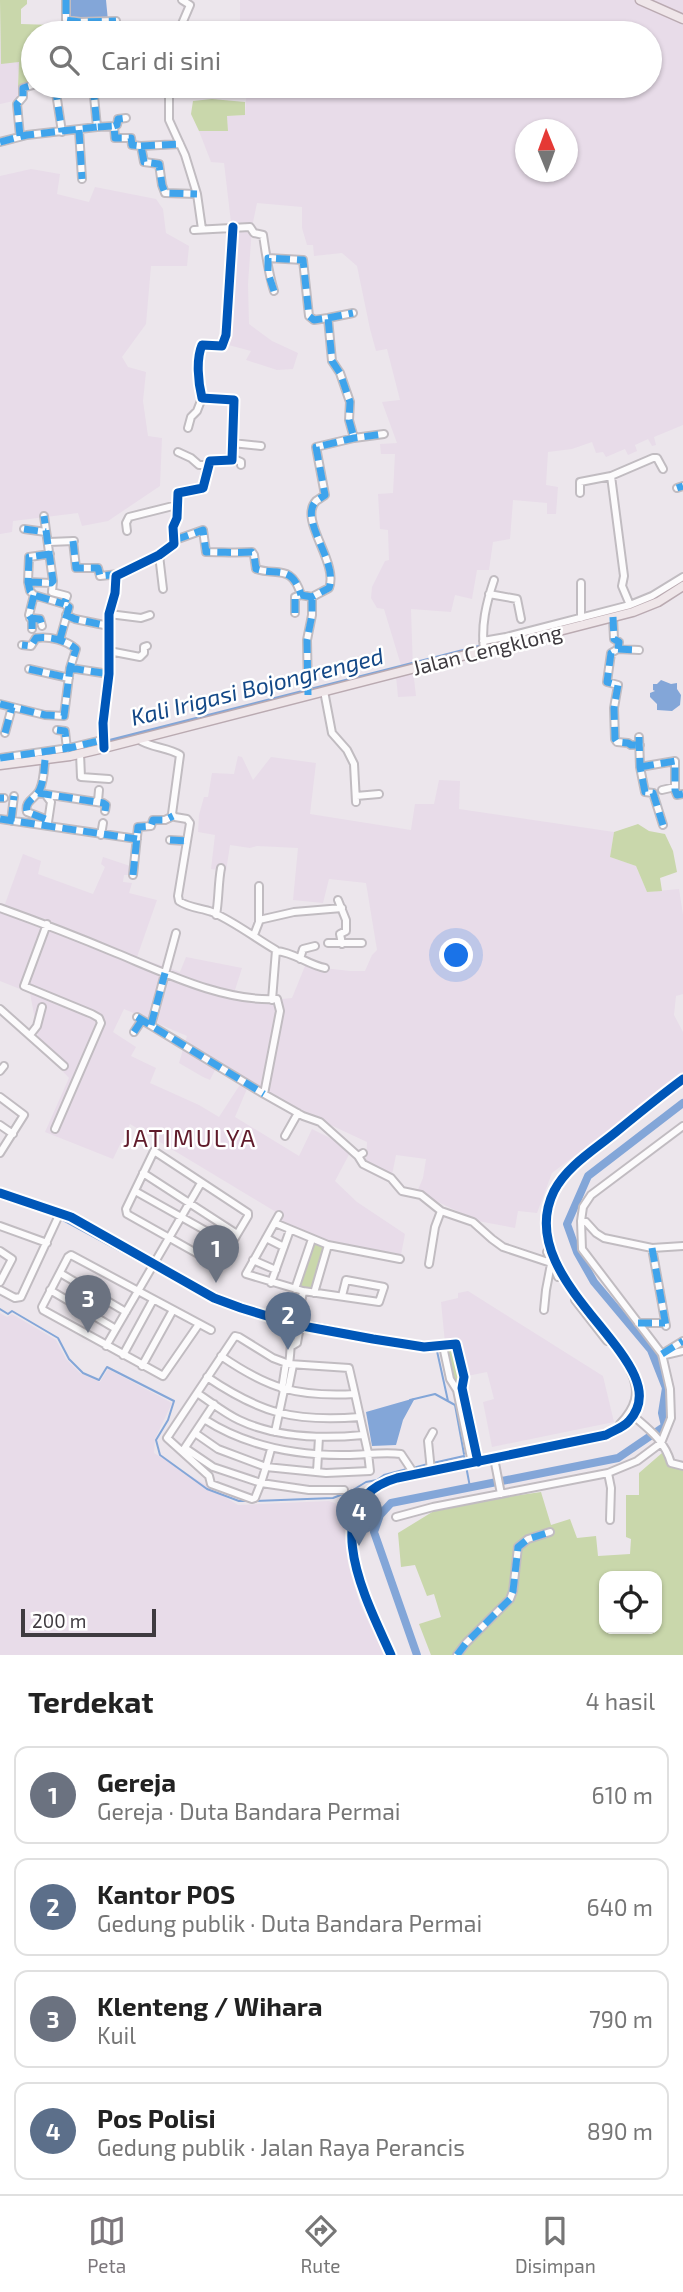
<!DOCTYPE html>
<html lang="id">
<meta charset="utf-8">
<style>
body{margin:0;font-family:"Exo 2",sans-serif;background:#f6f6f6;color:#222}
.controls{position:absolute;right:21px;bottom:21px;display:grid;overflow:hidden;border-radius:14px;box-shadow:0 2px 5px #0004}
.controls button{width:63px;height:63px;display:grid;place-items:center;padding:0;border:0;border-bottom:2px solid #e0e0e0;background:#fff;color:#222;font:35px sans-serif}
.compass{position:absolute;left:515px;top:119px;width:63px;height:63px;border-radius:50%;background:#fff;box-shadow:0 2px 5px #0004;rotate:359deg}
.scale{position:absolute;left:21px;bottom:18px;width:135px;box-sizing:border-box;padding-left:7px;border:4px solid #3f3b40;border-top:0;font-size:19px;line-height:24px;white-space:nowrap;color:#3f3b40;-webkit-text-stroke:5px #fff;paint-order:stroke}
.you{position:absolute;left:457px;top:956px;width:24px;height:24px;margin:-18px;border:5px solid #fff;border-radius:50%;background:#1a73e8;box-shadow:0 0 0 10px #1a73e833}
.badge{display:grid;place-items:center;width:46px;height:46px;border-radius:50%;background:#7c777c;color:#fff;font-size:23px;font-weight:700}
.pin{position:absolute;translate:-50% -58px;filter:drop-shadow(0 2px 4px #0008)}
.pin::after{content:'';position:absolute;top:37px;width:24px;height:21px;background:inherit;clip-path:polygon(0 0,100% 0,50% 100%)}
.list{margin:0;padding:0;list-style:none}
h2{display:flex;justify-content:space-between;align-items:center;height:91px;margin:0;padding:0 28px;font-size:30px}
h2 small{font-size:23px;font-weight:400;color:#767676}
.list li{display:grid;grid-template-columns:46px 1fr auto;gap:21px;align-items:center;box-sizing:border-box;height:98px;margin:0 14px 14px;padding:0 14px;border:2px solid #e0e0e0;border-radius:14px}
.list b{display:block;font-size:26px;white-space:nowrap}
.list p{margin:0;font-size:23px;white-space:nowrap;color:#767676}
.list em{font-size:23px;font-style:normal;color:#767676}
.icon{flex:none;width:38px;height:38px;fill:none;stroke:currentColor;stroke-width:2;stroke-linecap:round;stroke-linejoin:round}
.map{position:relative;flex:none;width:683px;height:1655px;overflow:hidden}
.search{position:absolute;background:#fff;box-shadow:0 2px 5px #0004;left:21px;right:21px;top:21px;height:77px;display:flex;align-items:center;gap:18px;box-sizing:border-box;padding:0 24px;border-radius:38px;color:#767676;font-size:26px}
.sheet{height:539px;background:#fff}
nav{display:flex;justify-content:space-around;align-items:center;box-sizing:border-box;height:98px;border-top:2px solid #e0e0e0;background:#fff;font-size:19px;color:#767676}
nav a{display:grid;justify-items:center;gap:4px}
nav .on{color:#7c777c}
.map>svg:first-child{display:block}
.built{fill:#e8dce9;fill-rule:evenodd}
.green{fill:#c9d7ab;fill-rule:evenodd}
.water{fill:#83a6d8}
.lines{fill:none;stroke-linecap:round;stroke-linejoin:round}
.stream{stroke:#83a6d8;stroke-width:2}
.canal{stroke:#83a6d8;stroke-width:4.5}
.river{stroke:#83a6d8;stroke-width:8}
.minor-casing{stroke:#c1bcc1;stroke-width:10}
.major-casing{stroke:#baaab1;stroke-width:11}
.minor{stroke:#fcfbfc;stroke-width:6}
.major{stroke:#efe6e9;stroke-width:8}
.quiet{stroke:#3fa4ec;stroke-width:7;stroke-dasharray:14 7;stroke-linecap:butt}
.cycleway-casing{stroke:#fff;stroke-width:13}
.cycleway{stroke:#0057b8;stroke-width:9}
.labels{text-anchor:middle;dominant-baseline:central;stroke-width:5;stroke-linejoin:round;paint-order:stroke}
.street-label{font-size:21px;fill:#3f3b40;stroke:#fff}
.water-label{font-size:23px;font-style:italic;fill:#134887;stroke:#fff}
.quarter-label{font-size:24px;letter-spacing:2px;fill:#601b2b;stroke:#fff}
</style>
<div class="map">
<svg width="683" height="1655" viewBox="0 0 683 1655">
<rect width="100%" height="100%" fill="#ece6ec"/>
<path class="built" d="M240,0H683V425L654,437L656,445L652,446L648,439L635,445L637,451L628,455L625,449L606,457L603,452L596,453L592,442L572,449L548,452L546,485L558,487L556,514H547V503L513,500L510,539L493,542L489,570H477L472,599L455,595L451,612L411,609L413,670L416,696L398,697L396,676L403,672L384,609L377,608L371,598L372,587L385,561L389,560L388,530L380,529L378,494L393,493L395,454H381L380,444L397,443L382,402L400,400L387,349L376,351L370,329L357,266L342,253L314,256L313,245H307L302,228V207L257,203L252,227L248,284L249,324L272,341L298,353L293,369L277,370L246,360L251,351L221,343L227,312L232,231L224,163L211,162L199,131H228L227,116L245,115L247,86H650V33H248L240,21ZM526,130H568V172H526Z
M0,27L1,63L19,62L18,100L0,104Z
M31,169L60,174L57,194L89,202L95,187L156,199L163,209L166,233L189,246L187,266H151L146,324L122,357L128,367L146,372L143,401L148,436L162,438L160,486L108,521L82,526L78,513L13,521L12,532L0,534V561V176Z
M238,756L242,757L253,780L271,757L316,763L310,814L411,830L415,804H434L439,780L460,781L459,809L614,832L610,857L636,866L647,892L679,889L683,915V994L676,996L674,1015L683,1032V1073L552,1173L537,1213L518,1211L515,1228L478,1221L417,1192L423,1178L426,1159L396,1155L392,1175L366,1163L367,1142L292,1107L219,1062L210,1080L203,1077L179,1063L187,1036L124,1009L113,1032L136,1047L131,1056L156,1068L150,1083L199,1105L219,1117L243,1080L249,1084L235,1117L299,1156L312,1129L352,1149L335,1181L357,1202L405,1234L401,1255L329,1241L280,1221L281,1215L130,1124L113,1159L45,1132L69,1078L40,1047L30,993L0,981V903L5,904L23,854L41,861L38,874L93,894L105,867L101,864L103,857L133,867L131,875H124L123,882L132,883L129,893L157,900L137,957L180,972L186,957L242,968L235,990L246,996L272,1000L292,998L305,966L350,971H365L372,955L377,950L366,883L329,879L323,903L293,900L298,848L257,846L250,848L230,845L226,871L211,869L215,835L198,832L199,815L204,797H208L212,773L234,774Z
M468,1291L603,1376L614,1422L492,1447L483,1402L494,1399L487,1372L467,1376L460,1340L445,1343L441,1302L458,1298V1293Z
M0,1313L7,1317L12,1314L56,1340L66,1359L80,1373L100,1382L108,1369L172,1403L155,1439L154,1453L238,1505L329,1501L345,1507L348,1564L360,1604L384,1655H0Z"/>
<path class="green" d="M0,0H27V4L21,9V24L85,26L84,33H33V85L18,87L19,62L1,64Z
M212,99L245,102V115L227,116L228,131H199L191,114L193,101Z
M638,824L649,831L665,834L673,851L677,872L660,878L662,891L647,892L636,866L610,857L614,832Z
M313,1242L324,1246L310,1291L298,1288Z
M452,1346L455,1348L462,1377L457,1381L453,1380L446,1351Z
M662,1453L670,1465L683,1468V1655H431L419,1624L441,1617L434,1594L427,1596L415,1565L401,1567L398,1533L442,1506L541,1492L551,1525L570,1519L577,1538L596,1536L598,1556L630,1554L631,1539L626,1537V1495H639V1473ZM604,1576H657V1629H604Z"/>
<path class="water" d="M71,0H106L108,21L71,19Z
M661,680L671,684L677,683V689L681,695L680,705L672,711L657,710V704L650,697V693L655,691L653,690V684H657Z
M415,1398L403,1420L396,1445L372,1446L366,1412Z"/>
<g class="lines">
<path class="stream" d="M0,1188L75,1214L153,1259
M0,1197L56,1217
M61,1219L148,1266
M158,1261L217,1295L286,1317L392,1338L435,1343
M153,1269L210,1301L293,1328
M0,1309L8,1314L12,1311L58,1338L69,1359L83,1373L99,1380L107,1367L174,1401L168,1420L156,1440L160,1455L207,1489L239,1501H250
M302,1330L420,1351H437L448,1401
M410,1400L435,1394L455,1405L464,1454
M433,1463L464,1456L465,1460
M466,1466L470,1487
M413,1468L428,1464
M255,1501L333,1498L353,1490L366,1482L377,1480L384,1475L407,1469"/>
<path class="canal" d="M487,645L556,628
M87,747L480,647"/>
<path class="river" d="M417,1655L374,1532L380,1515L391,1503L618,1458L665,1426L662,1413L666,1388L651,1350L594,1282L577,1252L567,1224L588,1176L683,1103"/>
<g class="minor-casing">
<path id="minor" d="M66,0V20L80,22L116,21
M80,22V33
M178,33L190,5L182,0
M55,86L62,132
M93,86L97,127L114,126L115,138H131L132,145L141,146L144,162L159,164L162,185L165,193L197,194
M169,86V120L185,155L197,194L202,229
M114,126L117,125L118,119L126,118
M79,130L82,179
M20,136L17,104L23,97V88L33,85
M0,142L27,135L97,127
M141,146L180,144
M194,230L250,227L254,233L263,235C266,254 268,272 274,291
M268,258L303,260L309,316L314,320L328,318L332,361L340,373L350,402L349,420L354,438
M328,318L353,313
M188,428L191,417L197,411L202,398
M232,443L261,446
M178,452L191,458L199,465H208
M232,458L241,462V465
M611,476L624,576L622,586L630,605
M677,488L683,486
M580,493V482L611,476L653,458H657L663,469
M24,529L46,532
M127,531L126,523L129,517L177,505
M175,540L203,530L206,552C222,552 235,553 252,552L254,555L256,569C277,576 292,564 301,595
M73,541L76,568H98L100,576L119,574
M49,542L74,541
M50,554L29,557L28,582L30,591L34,595L64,604
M159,555L163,589
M53,581L52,592L67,596L64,604L69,607L60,639
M28,582L51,583L53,581L44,516
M489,594L517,599L521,619
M301,595L312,597L329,588C339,562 298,520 316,501C319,499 322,497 325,495L316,447L354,438L384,434
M295,613V597L301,595
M109,614L141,618L150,615
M66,615L75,619L109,626
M613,617L614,639L619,642L618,649L611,653L607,682L618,685L614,708L615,739L617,742L628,743L631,745H640
M30,618L40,619L42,626
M581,618V583
M32,629V620L29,615L34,595
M483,641L506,637L630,605L652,596L683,577
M618,649L639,650
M484,650C481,625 486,604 494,580
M109,651L140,657L144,653V647L147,646
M70,668L109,674
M29,669L69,678
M324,691L332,733L347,750L354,764L356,802
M308,695L307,640L312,615V597
M0,704L45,715L64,716L70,668L76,649C66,640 49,636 36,638L31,646L22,645
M57,730L65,731L67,749
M5,733L12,707
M639,737L640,767L645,792L653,793L663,825
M138,739C150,748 168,747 180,755L172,814L175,817L187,819L190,823L178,896L179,901C189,908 201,908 212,912C235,922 255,938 276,950L272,1000
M104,748L103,723L109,674V614L115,593L116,576L159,555L174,544L173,527L177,518L178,493L203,488L210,461L232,460L234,400L202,398C198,382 196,359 202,345L222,346L226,335L233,227
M80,753L81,777L109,779
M0,758L69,748L102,740
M45,760C44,769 44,780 40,789C36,799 24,800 27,812L48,820
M640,767L675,761V790L677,795L683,794
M662,790L675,787
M38,793L103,803L106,805L105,811
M45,794L51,802L48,822
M356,796L379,794
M0,798H4
M98,801L99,790
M0,819L137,839
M11,821L14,796
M101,835L103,823
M170,840L187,841
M133,875L138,827L151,826L153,820H165L173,816
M338,900L346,920V931L340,934L342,944
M0,908C39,922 78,937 116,953C165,973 224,1002 277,999L280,1011L264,1094L303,1116L320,1122L358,1156L363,1153
M216,915C219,899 218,884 221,868
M259,920L294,912L342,908
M47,924L24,986L92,1014L99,1018L101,1023L55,1129
M254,935L259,922V886
M328,943H362
M276,951C294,952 308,965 325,968
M300,959L303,949L315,946
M0,1009L64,1066
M137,1017L264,1094
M151,1025L176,933
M134,1032L142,1020
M30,1035L37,1026L42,1007
M0,1071L4,1066
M0,1097L24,1115L0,1153
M0,1125L13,1134
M285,1136L298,1113
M154,1151L248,1213V1216L220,1263H214L127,1214L126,1209Z
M358,1156L363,1164L391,1178L402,1191L421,1195L441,1211L473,1222L492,1239L503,1247L554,1264
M143,1173L237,1234
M135,1191L231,1245
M0,1193L71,1217L214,1298L241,1308L297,1325L373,1339L424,1347L456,1344L464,1377L462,1388L478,1462
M279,1215L246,1274L303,1291L379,1302L384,1287L346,1280L342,1296
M581,1221L586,1222L596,1233L604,1238L652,1248L683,1246
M275,1223L328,1245L400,1259
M0,1226L47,1243
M266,1238L284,1247
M652,1248L666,1326
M0,1251L12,1259L0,1282
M547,1252L558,1277
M253,1260L276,1270
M429,1264L435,1227L441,1211
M60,1273L126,1312
M271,1283L290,1230
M295,1289L312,1239
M0,1290L15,1298L21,1297L60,1213
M50,1290L116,1329
M314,1293L328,1245
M575,1300L607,1341
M544,1310L546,1290L551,1264
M638,1323H665
M199,1324L163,1376L43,1310L42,1307L68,1257L71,1255L211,1330
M106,1346L201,1183
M292,1346L297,1343L299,1332L297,1329C297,1321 301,1318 302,1311L300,1309L303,1291
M443,1346L450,1379L457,1390L472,1463
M662,1354L683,1341
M123,1355L153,1300
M665,1355L683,1351
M221,1356C269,1389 297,1397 355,1394L368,1453L370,1471L326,1473L266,1467L261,1483L309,1490H344
M289,1364L349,1368L355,1394
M142,1366L173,1310
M207,1377C262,1414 294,1422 360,1417
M282,1389L286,1363
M288,1390L293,1365
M197,1393C211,1402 224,1413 239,1420C277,1438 322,1439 363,1435
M630,1413C648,1429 664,1439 671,1463L683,1466
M204,1419C246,1446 292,1455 341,1455C361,1456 381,1451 401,1454L415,1475
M620,1424C635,1408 641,1393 631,1372
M275,1432L284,1390
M195,1433L218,1449L266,1467L271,1449
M185,1448L213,1467L261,1483L255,1498L252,1499L211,1484L209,1476L167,1438L235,1336L239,1337L273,1358L289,1364C291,1352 290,1342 293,1331L297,1329
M184,1449L214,1404
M494,1458L501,1494
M431,1471L428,1441L433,1432
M317,1472L319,1437
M396,1517L433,1507L608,1473
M610,1520L611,1488L608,1473L637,1461L661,1443L671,1418L670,1389L662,1354L582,1249L581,1221L583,1207L591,1195L683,1126
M391,1655C369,1605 312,1502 397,1478L606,1435C614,1430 623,1428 629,1421C683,1363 508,1284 554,1191C567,1166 594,1150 616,1132C638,1114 660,1096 683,1079
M457,1655L466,1643L510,1599L513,1591L518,1547L528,1539L550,1532"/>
</g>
<g class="major-casing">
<path id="major" d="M640,0L683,19
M0,765L70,756L104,748L633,612L658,602L683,586"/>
</g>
<use href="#minor" class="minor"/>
<use href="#major" class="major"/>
<path class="quiet" d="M66,0V20L80,22L116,21
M55,86L62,132
M93,86L97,127L114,126L115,138H131L132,145L141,146L144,162L159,164L162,185L165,193L197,194
M114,126L117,125L118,119L126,118
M79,130L82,179
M20,136L17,104L23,97V88L33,85
M0,142L27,135L97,127
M141,146L180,144
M274,291L268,273V258L303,260L309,316L314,320L328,318L332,361L340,373L350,402L349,420L354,438
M328,318L353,313
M677,488L683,486
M24,529L46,532
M175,540L203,530L206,552C222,552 235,553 252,552L254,555L256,569C277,576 292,564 301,595
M73,541L76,568H98L100,576L119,574
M50,554L29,557L28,582L30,591L34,595L64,604
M28,582L51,583L53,581L44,516
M301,595L312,597L329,588C339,562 298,520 316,501C319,499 322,497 325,495L316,447L354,438L384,434
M295,613V597L301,595
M66,615L75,619L109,626
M613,617L614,639L619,642L618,649L611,653L607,682L618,685L614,708L615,739L617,742L628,743L631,745H640
M30,618L40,619L42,626
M32,629V620L29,615L34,595
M60,639L69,607L64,604L66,599
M618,649L639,650
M70,668L109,674
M29,669L69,678
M308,695L307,640L312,615V597
M0,704L45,715L64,716L70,668L76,649C66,640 49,636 36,638L31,646L22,645
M57,730L65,731L67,749
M5,733L12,707
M639,737L640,767L645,792L653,793L663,825
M0,758L69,748L102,740
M45,760C44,769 44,780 40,789C36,799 24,800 27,812L48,820
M640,767L675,761V790L677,795L683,794
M38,793L103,803L106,805L105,811
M0,798H4
M0,819L137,839
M11,821L14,796
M170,840L187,841
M133,875L138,827L151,826L153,820H165L173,816
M137,1017L264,1094
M151,1025L165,973
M134,1032L142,1020
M652,1248L666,1326
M638,1323H665
M662,1354L683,1341
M457,1655L466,1643L510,1599L513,1591L518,1547L528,1539L550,1532"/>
<g class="cycleway-casing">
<path id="cycleway" d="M104,748L103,723L109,674V614L115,593L116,576L159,555L174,544L173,527L177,518L178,493L203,488L210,461L232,460L234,400L202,398C198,382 196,359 202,345L222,346L226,335L233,227
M0,1193L71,1217L214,1298L241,1308L297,1325L373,1339L424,1347L456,1344L464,1377L462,1388L478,1462
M391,1655C369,1605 312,1502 397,1478L606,1435C614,1430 623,1428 629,1421C683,1363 508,1284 554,1191C567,1166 594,1150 616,1132C638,1114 660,1096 683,1079"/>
</g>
<use href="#cycleway" class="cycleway"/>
</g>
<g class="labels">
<g class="street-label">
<text transform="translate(487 649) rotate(-14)">Jalan Cengklong</text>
</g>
<g class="water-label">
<text transform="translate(257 686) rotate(-14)">Kali Irigasi Bojongrenged</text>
</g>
<g class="quarter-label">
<text x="190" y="1137">JATIMULYA</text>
</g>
</g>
</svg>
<div class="controls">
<button><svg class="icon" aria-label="locate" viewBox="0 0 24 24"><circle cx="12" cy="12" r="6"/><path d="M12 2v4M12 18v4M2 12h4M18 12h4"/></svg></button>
</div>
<svg class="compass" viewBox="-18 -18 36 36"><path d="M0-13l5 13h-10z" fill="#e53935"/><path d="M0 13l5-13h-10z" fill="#767676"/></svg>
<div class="scale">200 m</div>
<div class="you"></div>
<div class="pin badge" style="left:216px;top:1283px;background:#6b7280">1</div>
<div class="pin badge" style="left:288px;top:1350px;background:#5c6f8a">2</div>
<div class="pin badge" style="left:88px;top:1333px;background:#6b7280">3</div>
<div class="pin badge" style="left:359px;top:1546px;background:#5c6f8a">4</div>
<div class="search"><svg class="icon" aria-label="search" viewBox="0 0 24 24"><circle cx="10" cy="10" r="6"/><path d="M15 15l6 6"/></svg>Cari di sini</div>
</div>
<section class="sheet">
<h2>Terdekat<small>4 hasil</small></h2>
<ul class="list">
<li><span class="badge" style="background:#6b7280">1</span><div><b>Gereja</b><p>Gereja · Duta Bandara Permai</p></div><em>610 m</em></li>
<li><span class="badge" style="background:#5c6f8a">2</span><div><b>Kantor POS</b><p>Gedung publik · Duta Bandara Permai</p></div><em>640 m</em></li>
<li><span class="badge" style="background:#6b7280">3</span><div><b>Klenteng / Wihara</b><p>Kuil</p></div><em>790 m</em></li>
<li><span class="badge" style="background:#5c6f8a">4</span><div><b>Pos Polisi</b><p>Gedung publik · Jalan Raya Perancis</p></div><em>890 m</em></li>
</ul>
</section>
<nav>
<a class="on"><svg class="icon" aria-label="map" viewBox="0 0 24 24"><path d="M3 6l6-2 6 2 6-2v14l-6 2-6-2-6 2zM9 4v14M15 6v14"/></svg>Peta</a>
<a><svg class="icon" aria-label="directions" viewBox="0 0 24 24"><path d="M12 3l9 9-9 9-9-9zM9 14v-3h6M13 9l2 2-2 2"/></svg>Rute</a>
<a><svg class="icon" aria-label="saved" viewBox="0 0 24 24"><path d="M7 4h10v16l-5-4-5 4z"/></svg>Disimpan</a>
</nav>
